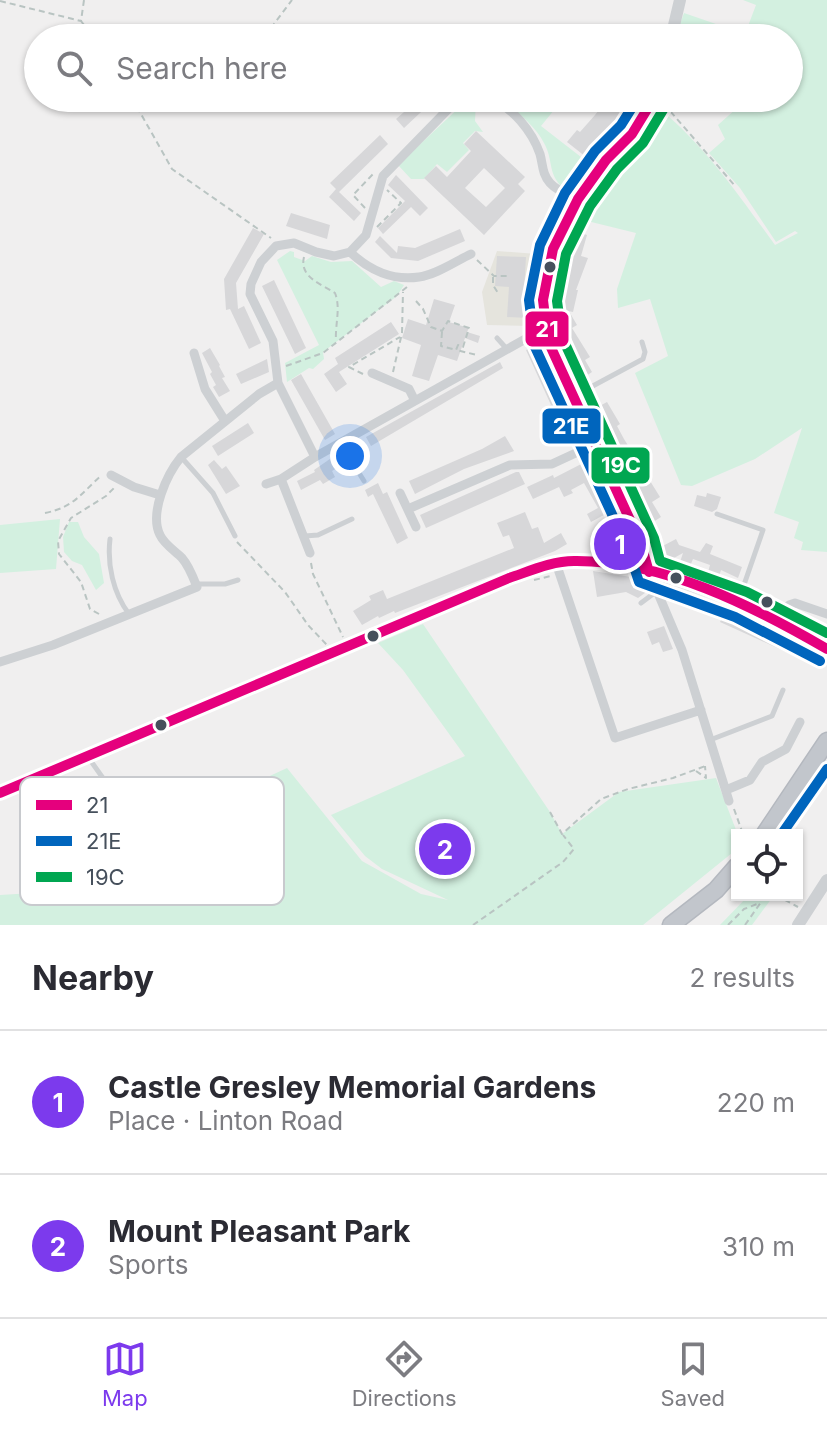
<!DOCTYPE html>
<meta charset="utf-8">
<style>
body{margin:0;font-family:Inter,sans-serif;background:#f2f2f3;color:#2b2b33}
.controls{position:absolute;right:24px;bottom:24px;display:grid;overflow:hidden;border-radius:0px;box-shadow:0 2px 6px #0004}
.controls button{width:72px;height:72px;display:grid;place-items:center;padding:0;border:0;border-bottom:2px solid #e1e1e2;background:#fff;color:#2b2b33;font:40px sans-serif}
.you{position:absolute;left:350px;top:456px;width:28px;height:28px;margin:-20px;border:6px solid #fff;border-radius:50%;background:#1a73e8;box-shadow:0 0 0 12px #1a73e833}
.badge{display:grid;place-items:center;width:52px;height:52px;border-radius:50%;background:#7c3aed;color:#fff;font-size:26px;font-weight:700}
.pin{position:absolute;translate:-50% -50%;border:4px solid #fff;box-shadow:0 2px 8px #0006}
.list{margin:0;padding:0;list-style:none}
h2{display:flex;justify-content:space-between;align-items:center;height:104px;margin:0;padding:0 32px;font-size:34px}
h2 small{font-size:26px;font-weight:400;color:#7c7c81}
.list li{display:grid;grid-template-columns:52px 1fr auto;gap:24px;align-items:center;box-sizing:border-box;height:144px;padding:0 32px;border-top:2px solid #e1e1e2}
.list b{display:block;font-size:30px;white-space:nowrap}
.list p{margin:0;font-size:26px;white-space:nowrap;color:#7c7c81}
.list em{font-size:26px;font-style:normal;color:#7c7c81}
.icon{flex:none;width:44px;height:44px;fill:none;stroke:currentColor;stroke-width:2;stroke-linecap:round;stroke-linejoin:round}
.map{position:relative;flex:none;width:827px;height:925px;overflow:hidden}
.search{position:absolute;background:#fff;box-shadow:0 2px 6px #0004;left:24px;right:24px;top:24px;height:88px;display:flex;align-items:center;gap:20px;box-sizing:border-box;padding:0 28px;border-radius:44px;color:#7c7c81;font-size:30px}
.sheet{height:392px;background:#fff}
nav{display:flex;justify-content:space-around;align-items:center;box-sizing:border-box;height:112px;border-top:2px solid #e1e1e2;background:#fff;font-size:22px;color:#7c7c81}
nav a{display:grid;justify-items:center;gap:4px}
nav .on{color:#7c3aed}
.map>svg:first-child{display:block}
.commercial{fill:#e5e4dd}
.green{fill:#d3f0e0}
.building{fill:#d7d7d9;fill-rule:evenodd}
.lines{fill:none;stroke-linecap:round;stroke-linejoin:round}
.trunk-casing{stroke:#b4b8bf;stroke-width:19}
.path{stroke:#b9c4c2;stroke-width:2;stroke-dasharray:6 4;stroke-linecap:butt}
.service{stroke:#cdd0d3;stroke-width:5}
.minor{stroke:#cdd0d3;stroke-width:9}
.tertiary{stroke:#cdd0d3;stroke-width:12}
.trunk{stroke:#c2c6cc;stroke-width:16}
.bus-1-casing{stroke:#fff;stroke-width:16}
.bus-2-casing{stroke:#fff;stroke-width:16}
.bus-3-casing{stroke:#fff;stroke-width:16}
.bus-1{stroke:#e5007d;stroke-width:10}
.bus-2{stroke:#0065bd;stroke-width:10}
.bus-3{stroke:#00a651;stroke-width:10}
.bus-dot{fill:#46505c;stroke:#fff;stroke-width:3}
.key{fill:#fff;stroke:#c8cace;stroke-width:2}
.key-label{font-size:22px;fill:#46505c}
.line-badge{stroke:#fff;stroke-width:3}
.badge-label{font-size:22px;text-anchor:middle;font-weight:bold;fill:#fff}
</style>
<div class="map">
<svg width="827" height="925" viewBox="0 0 827 925">
<rect width="100%" height="100%" fill="#f0efef"/>
<path class="commercial" d="M497,251L550,255L532,326L487,325L482,292Z"/>
<path class="green" d="M743,0H827V552L801,550L803,542L794,538L799,522L774,513L802,428L755,459L692,486L681,485L635,373L668,356L650,299L618,308L617,289L636,233L575,218L592,184L648,129L660,109C706,147 740,197 775,245L798,233L795,231L776,242L740,188L709,153L725,139L718,125L748,98H789V38H680L676,35L684,13L745,34L756,5Z
M500,98H564L541,126L590,164L573,188H563C547,173 554,161 544,143C535,125 515,110 500,98Z
M476,102L475,121L483,132L475,131L463,143L469,150L447,172L437,164L424,179H411L398,165L464,103Z
M290,251L294,252V257L305,261L312,256L331,262L352,261L381,287L394,281L404,285L397,296L323,352L324,359L313,369L309,368L287,382L285,363L319,345L277,260Z
M60,519L56,569L0,573V525Z
M69,522H78L84,537L99,554L104,583L96,590L82,565L72,561L64,552L63,537Z
M423,624L550,812L562,834L619,792L716,778L738,835L737,849L643,925H0V895L33,893L41,882L287,768L362,861L421,894L448,900L382,869L365,856L331,815L465,756L403,670L378,643Z
M749,895H769L772,898L752,925H720Z"/>
<path class="building" d="M420,98H436L404,128L396,119Z
M608,98H633L586,157L567,142L577,130L580,132L595,115Z
M476,131L525,177L518,184L525,191L484,235L424,178L436,166L447,177L471,151L464,144ZM484,168L505,188L486,207L465,188Z
M380,135L388,144L339,192L361,213L354,221L329,197L336,189L330,183Z
M396,175L428,208L420,216L411,207L383,234L378,228L405,201L388,185Z
M291,213L330,225L327,239L286,226Z
M253,228L264,234L236,283L238,309L244,306L261,343L249,349L230,309L226,310L224,279Z
M460,229L465,241L418,261L391,258L375,242L380,236L397,253L398,246L415,248Z
M573,230L587,235L581,256L588,258L576,290H578L573,312L554,308L565,267L560,265Z
M497,256L526,257L523,307H529L528,318L507,317L509,287L495,286Z
M274,280L306,348L295,354L262,286Z
M434,299L455,305L449,322L469,328L467,332L480,336L478,343L465,338L457,361L438,355L429,381L412,376L421,345L402,338L408,319L426,325Z
M570,313L577,325L572,328L590,357L585,360L592,372L577,382L563,352L566,351L559,338L562,336L555,321Z
M391,322L399,334L339,372L347,384L336,392L324,374L338,364L335,358Z
M539,343L582,436L567,445L546,407L551,405L526,350Z
M210,348L220,365L219,366L225,377L222,378L230,391L219,397L213,387L216,385L210,374L212,372L202,353Z
M267,359L269,372L241,384L236,374Z
M500,362L503,368L371,446L366,437Z
M301,374L335,434L325,440L291,380Z
M607,402L620,424L617,426L624,439L660,497L652,502L661,517L650,524L623,480L602,437L610,433L596,408Z
M248,423L254,433L218,456L212,446Z
M505,436L514,451L464,469L415,494L409,481L482,449Z
M340,452L346,462L332,471L335,477L323,484L320,480L301,490L297,481L315,472L314,470Z
M214,460L222,469L226,466L240,486L226,494L208,465Z
M589,460L594,469L591,470L615,509L591,522L587,514L598,508L584,483L571,490L573,493L564,497L559,487L533,499L527,487L553,475L554,478Z
M516,472H519L525,484L426,528L420,515Z
M378,483L383,494L387,492L408,538L397,544L373,494L368,497L365,490Z
M707,493L721,497L717,509L712,512L694,506L697,495L706,497Z
M525,512L532,529L538,527L544,543L561,533L567,544L555,551L395,613L394,611L379,618L378,616L362,625L353,611L371,600L369,596L383,590L387,599L514,548L509,535L503,537L497,523Z
M676,539L679,545L700,552L706,543L713,546L710,554L742,567L738,578L721,570L718,579L707,576L710,565L693,559L688,571L678,568L683,553L665,563L657,549Z
M593,571L631,577L647,586L649,590L638,598L626,592L597,597Z
M727,608L799,643L793,655L720,622Z
M664,626L673,649L663,652L659,642L652,645L647,632Z"/>
<g class="lines">
<g class="trunk-casing">
<path id="trunk" d="M764,835L827,741
M671,925L716,890L737,866"/>
</g>
<path class="path" d="M84,0L81,21L94,38
M0,1L81,21
M268,38L274,24L292,0
M132,98L172,169L271,238
M664,104L736,187
M365,208L353,195L375,172
M377,227L401,203L387,190
M304,257C299,277 321,284 335,293C341,308 335,324 336,340
M477,260L494,276H508
M529,276L527,305L531,306L533,327
M493,277V285L498,293
M416,301L423,309L431,327L442,331L448,321L469,328L463,347L458,345L456,350L477,355
M442,332L441,346L456,350
M286,366L323,353L407,287
M393,372L402,333L403,292
M363,374L349,367L400,337
M45,513C75,507 81,493 102,475
M237,542L285,592L308,625L327,645
M613,557L632,547
M311,563L313,574L343,637
M534,580L551,576
M99,614L90,609L81,582L59,554L58,541L71,518L106,496L114,488
M696,771L706,778L705,766
M734,809L743,834
M550,812L562,834L601,799L628,789L673,778L708,765
M776,895L798,907
M473,925L563,862L574,849L563,835
M728,925L744,909L760,903
M745,925L766,895"/>
<path class="service" d="M497,338L506,348
M576,395L643,359L645,352L642,342
M341,444L364,481
M182,458L213,493L235,536
M717,514L763,530L738,602
M305,536L318,535L352,519
M110,539C107,564 113,593 129,614
M197,584H225L238,580
M641,603L657,591
M710,740L772,716L783,690
M88,757L110,788L152,865"/>
<path class="minor" d="M490,98C513,108 532,131 540,154C543,165 542,174 550,183C557,191 569,195 578,199
M350,252L366,235L383,176L459,98
M350,252C369,270 393,281 419,277C436,275 456,261 471,254
M194,353L205,389L225,421
M372,373L409,389L415,401
M315,457L278,383L273,341L250,294L251,284L261,262L276,246L294,243L316,252L334,256L350,252
M111,475L134,487L160,495
M281,479L310,553
M266,484L281,479L315,457L545,328
M400,493L416,527
M408,509L510,465L552,464L593,445
M556,563L615,738L701,710
M781,622L789,605L795,603L827,614
M0,662L53,645L197,587C193,577 189,566 182,558C175,551 164,544 160,535C149,513 167,474 181,457L259,394L278,383
M726,790L750,780L762,762L786,749L800,722
M0,793L509,578L556,563L577,561L649,572L682,650L729,801"/>
<path class="tertiary" d="M671,38L680,0
M654,98L632,134L606,160L578,199L553,249L543,300L548,341L641,544L649,572C712,590 772,615 827,649
M798,925L827,880"/>
<use href="#trunk" class="trunk"/>
<g class="bus-1-casing">
<path id="bus-1" d="M649,572L641,544L548,341L543,300L553,249L578,199L606,160L632,134L654,98
M0,793L509,578C530,571 552,561 574,561C663,560 753,606 827,649"/>
</g>
<g class="bus-2-casing">
<path id="bus-2" d="M638,98L621,125L595,151L565,193L540,245L529,300L535,347L628,549L639,582L735,617L820,661
M781,835L827,769"/>
</g>
<g class="bus-3-casing">
<path id="bus-3" d="M666,105L643,143L617,169L590,206L566,254L557,301L562,337L654,538L660,561L747,592L827,633"/>
</g>
<use href="#bus-1" class="bus-1"/>
<use href="#bus-2" class="bus-2"/>
<use href="#bus-3" class="bus-3"/>
</g>
<g class="bus-dot">
<circle cx="550" cy="267" r="7"/>
<circle cx="676" cy="578" r="7"/>
<circle cx="767" cy="602" r="7"/>
<circle cx="373" cy="636" r="7"/>
<circle cx="161" cy="725" r="7"/>
</g>
<rect x="20" y="777" width="264" height="128" rx="12" class="key"/>
<rect x="36" y="800" width="36" height="10" fill="#e5007d"/>
<rect x="36" y="836" width="36" height="10" fill="#0065bd"/>
<rect x="36" y="872" width="36" height="10" fill="#00a651"/>
<g class="key-label">
<text x="86" y="813">21</text>
<text x="86" y="849">21E</text>
<text x="86" y="885">19C</text>
</g>
<g class="line-badge">
<rect x="524" y="310" width="46" height="38" rx="8" fill="#e5007d"/>
<rect x="541" y="407" width="61" height="38" rx="8" fill="#0065bd"/>
<rect x="590" y="446" width="61" height="39" rx="8" fill="#00a651"/>
</g>
<g class="badge-label">
<text x="547" y="337">21</text>
<text x="571" y="434">21E</text>
<text x="621" y="473">19C</text>
</g>
</svg>
<div class="controls">
<button><svg class="icon" aria-label="locate" viewBox="0 0 24 24"><circle cx="12" cy="12" r="6"/><path d="M12 2v4M12 18v4M2 12h4M18 12h4"/></svg></button>
</div>
<div class="you"></div>
<div class="pin badge" style="left:620px;top:544px">1</div>
<div class="pin badge" style="left:445px;top:849px">2</div>
<div class="search"><svg class="icon" aria-label="search" viewBox="0 0 24 24"><circle cx="10" cy="10" r="6"/><path d="M15 15l6 6"/></svg>Search here</div>
</div>
<section class="sheet">
<h2>Nearby<small>2 results</small></h2>
<ul class="list">
<li><span class="badge">1</span><div><b>Castle Gresley Memorial Gardens</b><p>Place · Linton Road</p></div><em>220 m</em></li>
<li><span class="badge">2</span><div><b>Mount Pleasant Park</b><p>Sports</p></div><em>310 m</em></li>
</ul>
</section>
<nav>
<a class="on"><svg class="icon" aria-label="map" viewBox="0 0 24 24"><path d="M3 6l6-2 6 2 6-2v14l-6 2-6-2-6 2zM9 4v14M15 6v14"/></svg>Map</a>
<a><svg class="icon" aria-label="directions" viewBox="0 0 24 24"><path d="M12 3l9 9-9 9-9-9zM9 14v-3h6M13 9l2 2-2 2"/></svg>Directions</a>
<a><svg class="icon" aria-label="saved" viewBox="0 0 24 24"><path d="M7 4h10v16l-5-4-5 4z"/></svg>Saved</a>
</nav>
